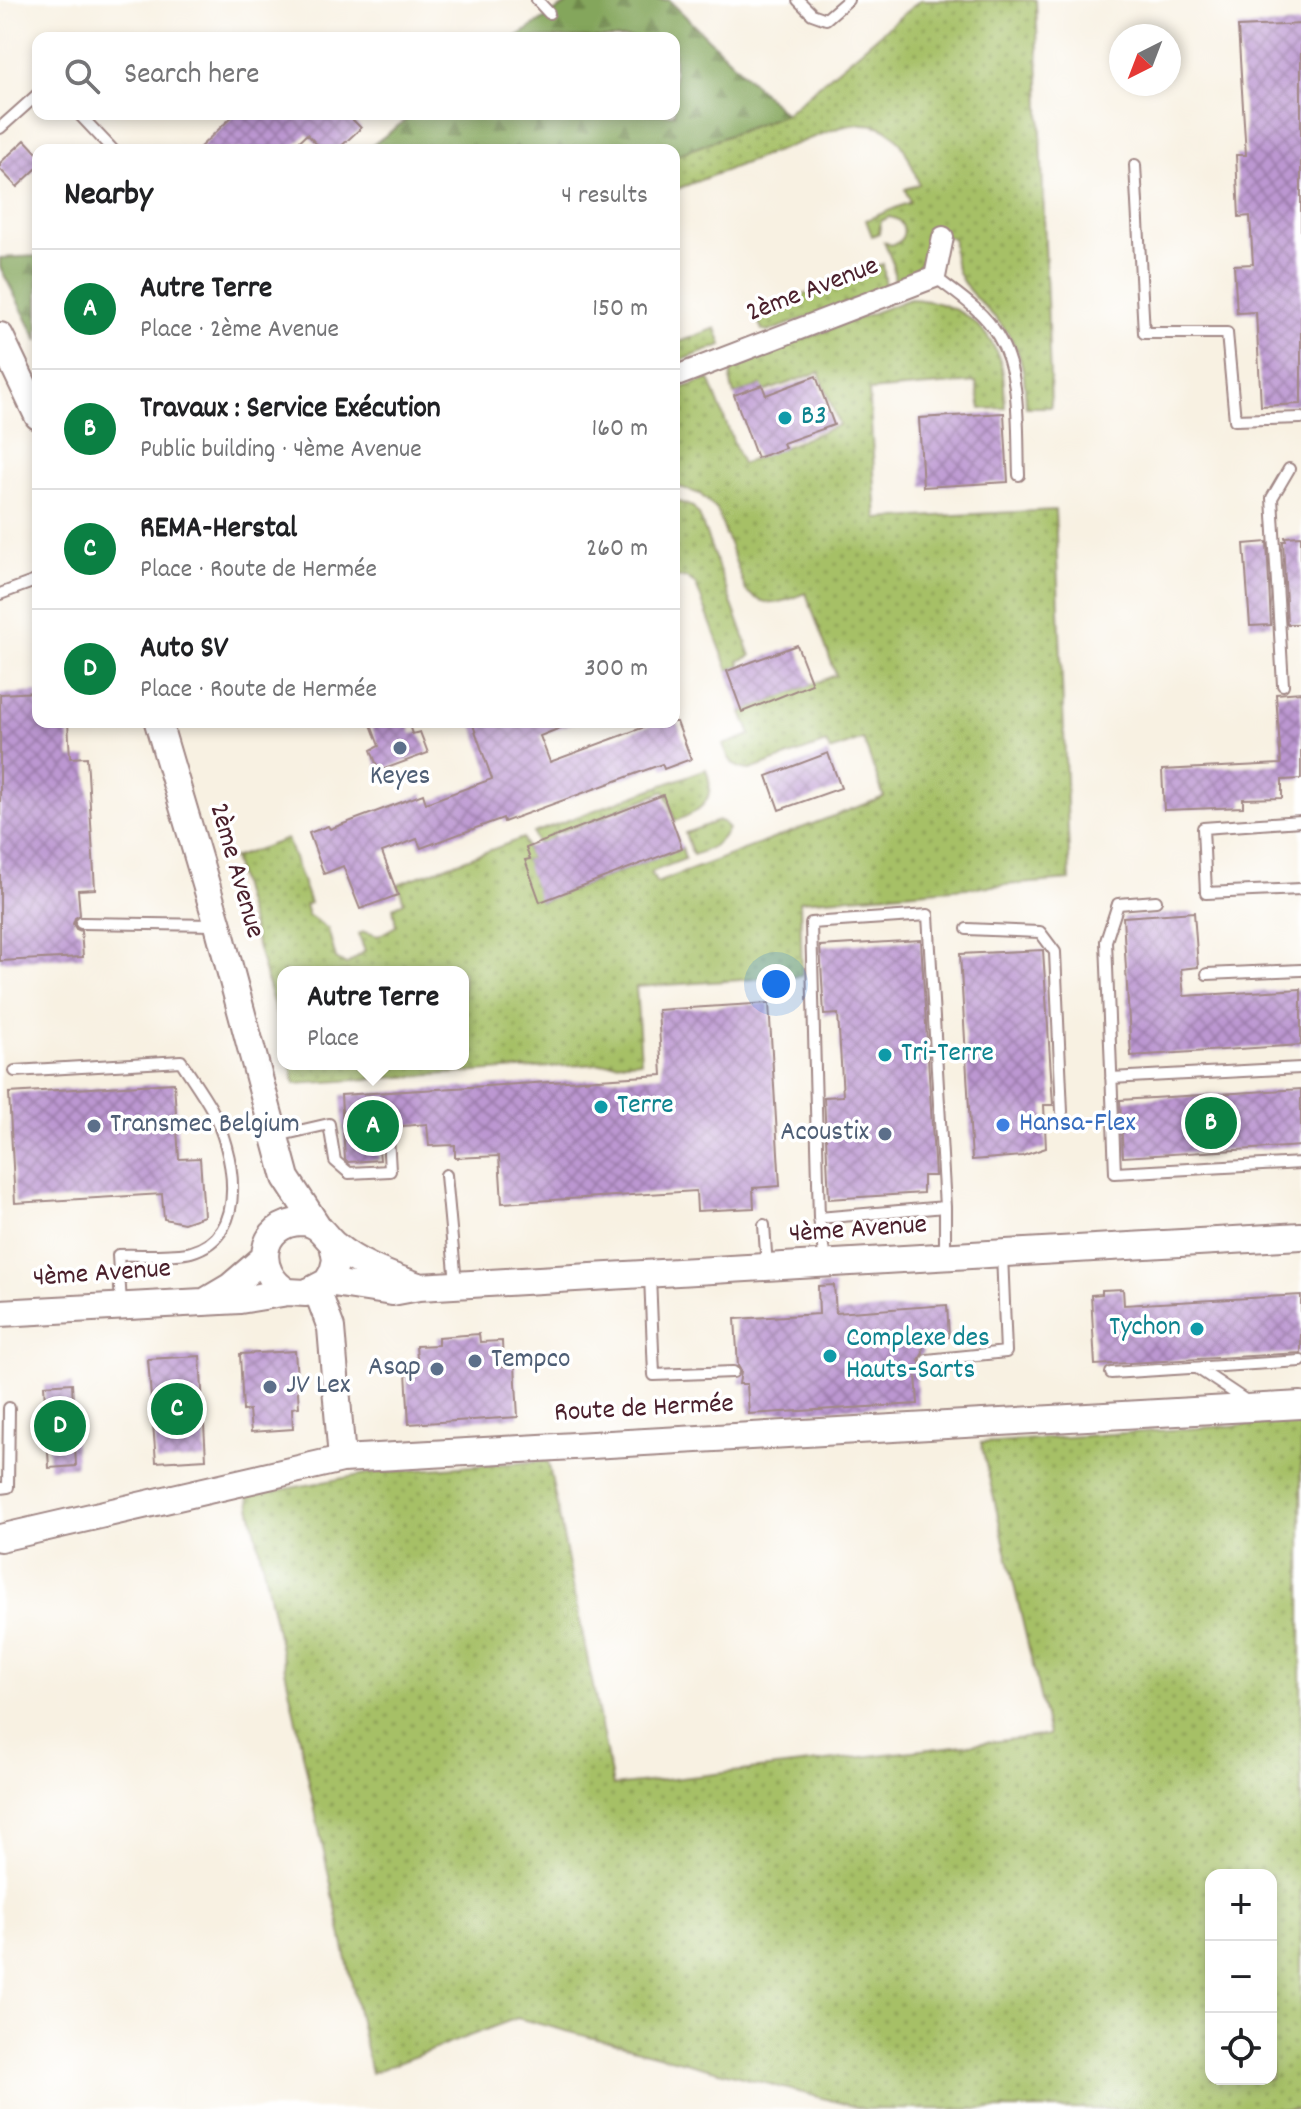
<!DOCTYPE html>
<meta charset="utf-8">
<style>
body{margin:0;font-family:Dekko,sans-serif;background:#f6f6f6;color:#202124}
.controls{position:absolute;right:24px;bottom:24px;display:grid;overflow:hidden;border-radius:16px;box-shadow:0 4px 12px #0003}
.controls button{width:72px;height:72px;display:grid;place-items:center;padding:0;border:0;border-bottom:2px solid #e0e0e0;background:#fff;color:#202124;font:40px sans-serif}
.compass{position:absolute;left:1109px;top:24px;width:72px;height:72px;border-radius:50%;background:#fff;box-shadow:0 4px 12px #0003;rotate:222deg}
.you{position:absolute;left:776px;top:984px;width:28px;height:28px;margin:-20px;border:6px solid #fff;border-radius:50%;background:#1a73e8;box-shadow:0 0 0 12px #1a73e833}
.badge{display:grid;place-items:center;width:52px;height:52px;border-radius:50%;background:#0b8043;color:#fff;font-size:26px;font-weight:700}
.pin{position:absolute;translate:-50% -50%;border:4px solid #fff;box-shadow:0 2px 8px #0006}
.popup{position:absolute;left:277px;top:966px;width:192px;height:104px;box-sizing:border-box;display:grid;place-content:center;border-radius:16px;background:#fff;filter:drop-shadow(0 2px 6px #0005);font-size:26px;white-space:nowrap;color:#757577}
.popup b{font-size:30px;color:#202124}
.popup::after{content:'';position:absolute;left:50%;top:100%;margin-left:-16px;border:16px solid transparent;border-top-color:#fff}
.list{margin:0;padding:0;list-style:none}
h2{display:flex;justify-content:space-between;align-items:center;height:104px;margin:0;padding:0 32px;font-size:34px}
h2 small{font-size:26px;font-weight:400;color:#757577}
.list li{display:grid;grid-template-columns:52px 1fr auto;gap:24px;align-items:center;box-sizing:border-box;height:120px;padding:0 32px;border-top:2px solid #e0e0e0}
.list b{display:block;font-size:30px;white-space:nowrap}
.list p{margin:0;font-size:26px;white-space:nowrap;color:#757577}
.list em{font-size:26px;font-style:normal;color:#757577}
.icon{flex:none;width:44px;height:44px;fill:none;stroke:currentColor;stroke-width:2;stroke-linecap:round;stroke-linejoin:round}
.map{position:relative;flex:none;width:1301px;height:2109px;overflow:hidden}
.search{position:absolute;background:#fff;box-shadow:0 4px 12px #0003;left:32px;top:32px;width:648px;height:88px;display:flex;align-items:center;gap:20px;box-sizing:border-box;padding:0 28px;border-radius:16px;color:#757577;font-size:30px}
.panel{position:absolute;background:#fff;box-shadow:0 4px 12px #0003;left:32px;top:144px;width:648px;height:584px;border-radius:16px}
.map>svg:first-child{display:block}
.grass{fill:url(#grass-dots);stroke:#787048;stroke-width:2;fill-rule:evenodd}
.forest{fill:url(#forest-firs);stroke:#676243;stroke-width:2}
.building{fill:url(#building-cross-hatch)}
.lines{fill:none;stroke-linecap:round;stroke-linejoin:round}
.service-casing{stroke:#a18886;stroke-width:14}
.minor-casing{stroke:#a18886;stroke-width:24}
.tertiary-casing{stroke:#a18886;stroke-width:30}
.service{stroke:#fff;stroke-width:10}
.minor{stroke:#fff;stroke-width:20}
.tertiary{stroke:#fff;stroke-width:26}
.culture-dot{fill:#0f9aa8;stroke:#fff;stroke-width:3}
.service-dot{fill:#5c6f8a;stroke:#fff;stroke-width:3}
.shop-dot{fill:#3f7fe0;stroke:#fff;stroke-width:3}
.labels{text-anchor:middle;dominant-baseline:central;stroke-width:7;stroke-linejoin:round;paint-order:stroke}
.street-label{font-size:28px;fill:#4a1f2b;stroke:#fff}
.culture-label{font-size:28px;fill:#0d838f;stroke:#fff;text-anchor:start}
.service-label{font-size:28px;fill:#4e5e75;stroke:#fff;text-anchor:start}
.shop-label{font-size:28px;fill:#366cbe;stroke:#fff;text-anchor:start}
</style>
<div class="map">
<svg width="1301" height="2109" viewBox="0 0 1301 2109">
<defs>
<pattern id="grass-dots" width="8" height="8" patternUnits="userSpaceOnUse" patternTransform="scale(2)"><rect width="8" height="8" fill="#a6c066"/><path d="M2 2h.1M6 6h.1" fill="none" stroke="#899b54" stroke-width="1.8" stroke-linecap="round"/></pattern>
<pattern id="forest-firs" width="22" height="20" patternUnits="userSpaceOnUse" patternTransform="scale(2)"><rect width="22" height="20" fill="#84a65b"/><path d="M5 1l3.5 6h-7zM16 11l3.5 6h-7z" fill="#6e874b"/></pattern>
<pattern id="building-cross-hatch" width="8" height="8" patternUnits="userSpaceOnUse" patternTransform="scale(2)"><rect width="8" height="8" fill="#bc97d1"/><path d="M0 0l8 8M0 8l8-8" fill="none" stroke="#9b7baa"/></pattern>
</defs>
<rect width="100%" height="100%" fill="#fff"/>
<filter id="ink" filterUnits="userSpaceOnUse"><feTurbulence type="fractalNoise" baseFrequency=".0125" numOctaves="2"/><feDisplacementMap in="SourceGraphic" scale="16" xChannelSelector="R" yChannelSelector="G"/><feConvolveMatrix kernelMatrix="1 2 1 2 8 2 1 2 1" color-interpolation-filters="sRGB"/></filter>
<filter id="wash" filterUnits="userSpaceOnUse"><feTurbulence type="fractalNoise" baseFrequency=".006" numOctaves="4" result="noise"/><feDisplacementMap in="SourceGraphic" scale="32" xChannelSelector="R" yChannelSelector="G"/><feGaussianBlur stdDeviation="1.8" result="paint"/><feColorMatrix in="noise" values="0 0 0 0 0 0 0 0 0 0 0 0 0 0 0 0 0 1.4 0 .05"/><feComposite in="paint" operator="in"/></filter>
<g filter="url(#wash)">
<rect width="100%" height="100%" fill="#f8f1e2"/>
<path class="grass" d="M920,0H1036L1051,407H1026C1025,386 1025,366 1015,346C993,301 950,296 953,238L934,234C928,255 916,274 895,283L893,264L884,242L891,245L899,242C908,231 903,219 889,217L881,221L879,233L872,236L866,220L910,202L905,189L919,184C903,140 891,113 838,128L674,190V156L785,114Z
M883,264L886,288L768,332L762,330L755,313Z
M910,299C953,301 987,321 1001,364C1005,378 1004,394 1005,408L981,409L976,382L869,391L877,519L1055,510L1070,880L800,901L802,976L636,987L641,1061L295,1084L290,1064H463V972H283V1039L233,858L287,839L310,903L305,905L308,915L328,929L336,959L346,965L365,951L358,934L364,932L378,936L396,926L393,907L404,902L398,884L523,838L530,859L526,860L541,902L682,848L685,859L651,872L656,883L884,797L863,739L830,751L826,743L750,770C733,769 729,760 723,745L751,735L742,712L836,675L806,593C781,602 769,611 746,591L717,510L700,494L674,485V391L709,379L742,464L839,425L819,372L764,392L761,385L734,395C731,384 728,374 735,365Z
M716,328L722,345L674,363V344Z
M674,500L693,507L699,515L751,656L739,661L741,666L729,671L696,585L686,578L674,577Z
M706,769C717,799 702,811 675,821L665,791L607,814V816L552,834L558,850L542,856L533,833Z
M718,821L723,822L728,829C719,845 710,849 693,855L685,833Z
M1301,1421V2109H864L517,2018L371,2073L248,1496L371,1473L548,1461L613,1786L1049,1735L981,1443ZM1211,1875H1271V2079H1211Z"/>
<path class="forest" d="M573,0H669L785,114L674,156V150H366L414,114H674V38H515Z
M38,256V341L0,267V258Z"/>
<g id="blocks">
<path class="building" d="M1301,24V404L1261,406L1256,312L1237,313L1234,265L1253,264L1250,216L1239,217L1236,155H1246L1238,27Z
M235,114H347L361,128L337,150H322L307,134L290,150H197Z
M25,140L38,154V167L17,187L0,169V163Z
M816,376L834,425L783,443L785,448L757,458L734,395L762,385L766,395Z
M1004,413L1008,482L923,487L919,418Z
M1301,536V624H1287L1283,541H1286L1285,537Z
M1267,542L1271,625L1250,626L1244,544Z
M797,645L812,684L742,712L727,671Z
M38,692V722H68L70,758L87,757L95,889L78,890L80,915L75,918L73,924L76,929L81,931L83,957L0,961V694Z
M1301,692V779L1282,780V798L1243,799V807L1164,810L1162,770L1281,764L1276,694Z
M370,722H408L412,734L420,732L428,753L379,771L371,750L379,746Z
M472,722H575L540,736L550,762L658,722H677L691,759L664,769L662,764L504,822L503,818L421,848L417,839L382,852L398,895L360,909L343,866L324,874L309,833L328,826L330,829L423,794L426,803L492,779Z
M828,753L841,788L779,810L767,776Z
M663,795L682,848L540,902L525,860L530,859L526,848Z
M1194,912L1198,967L1181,969L1184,996L1301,989V1045L1131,1056L1123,917Z
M921,940L935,1176H923V1193L829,1199L824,1097L843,1096L838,1014L824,1015L820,946Z
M1043,950L1053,1105H1044L1046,1148L1022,1156L972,1160L960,954Z
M769,1003L780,1186L753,1188L754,1208L697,1211L696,1191L502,1203L499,1156L455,1158V1145L429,1146L427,1124L377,1128L380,1160L348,1162L345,1159L341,1095L662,1075L658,1010Z
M174,1083L179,1159L200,1158L204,1216L184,1223L164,1219L162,1194L15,1203L9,1093Z
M1301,1089V1146L1123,1157L1120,1100Z
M834,1285L836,1313L947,1305L949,1337L922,1339L923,1353L919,1360L924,1374H916L918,1404L749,1414L747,1384H739L741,1371L738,1366L735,1319L819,1314L818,1286Z
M1123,1289L1124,1305L1301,1295V1353L1095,1365L1091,1295L1102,1294V1290Z
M479,1334L480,1342L502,1341L503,1366L515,1365L518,1417L409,1424L406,1372L418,1371L416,1346L438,1345V1337Z
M295,1351L299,1407L292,1408L293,1429L251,1432L249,1410L243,1411L240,1354Z
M200,1356L206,1459L156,1462L148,1359Z
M72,1383L76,1466L49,1468L44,1385Z"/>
</g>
</g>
<g filter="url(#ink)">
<use href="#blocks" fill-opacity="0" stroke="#a18886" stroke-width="2"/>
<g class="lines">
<g class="service-casing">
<path id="service" d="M537,0L549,13
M798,0L812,14L826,19L848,0
M79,114L113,150
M0,128L38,94
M1135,165L1144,333H1227L1235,420L1301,418
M935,277C957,294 984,311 998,336C1022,375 1017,431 1019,475
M0,594L38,580
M1283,685L1272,498L1289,469
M1301,821L1203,828L1206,893L1301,889
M1156,901L1118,904L1106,941L1115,1173L1301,1163
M81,923L216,925
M967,929L1040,932L1055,952L1062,1112
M1207,974L1301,970
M15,1071L181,1061C191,1077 202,1092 211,1108C233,1149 252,1235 191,1252C172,1257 139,1254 118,1255L121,1304
M1111,1078L1301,1068
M277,1136L329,1124L335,1161L349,1173L390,1171L388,1136
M446,1175L456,1283
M819,1218L945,1207
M764,1225L767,1267
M825,1261L819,1218L811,923L928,915L945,1207V1255
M650,1276L654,1375L733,1372
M927,1360L1006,1352L1002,1254
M1197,1368L1248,1402
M1111,1373L1301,1361
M0,1488L8,1487L9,1408"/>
</g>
<g class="minor-casing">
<path id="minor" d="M674,377L935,277L943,237"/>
</g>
<g class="tertiary-casing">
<path id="tertiary" d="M0,336L38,416
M158,722L218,925L286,1178L318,1227
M327,1282L392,1292L419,1287L1301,1236
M317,1290L331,1328L342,1459
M288,1292C253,1273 259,1223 301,1222C320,1222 324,1237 336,1246C359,1265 388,1275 415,1285
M208,1300L230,1287L265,1257
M0,1313L240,1300L288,1292L306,1293L327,1282L333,1272L336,1260L333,1244
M0,1538L342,1459L1301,1405"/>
</g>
<use href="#service" class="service"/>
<use href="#minor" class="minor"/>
<use href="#tertiary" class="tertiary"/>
</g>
</g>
<g class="culture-dot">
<circle cx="785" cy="418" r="8"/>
<circle cx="885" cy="1055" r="8"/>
<circle cx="601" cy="1107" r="8"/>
<circle cx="1197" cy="1329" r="8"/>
<circle cx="830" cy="1356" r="8"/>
</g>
<g class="service-dot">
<circle cx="400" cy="748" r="8"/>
<circle cx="94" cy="1126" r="8"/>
<circle cx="885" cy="1134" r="8"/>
<circle cx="475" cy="1361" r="8"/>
<circle cx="437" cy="1369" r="8"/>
<circle cx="270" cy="1387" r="8"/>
</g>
<circle class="shop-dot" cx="1003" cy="1125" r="8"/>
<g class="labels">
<g class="street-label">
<text transform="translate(813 291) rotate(-21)">2ème Avenue</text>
<text transform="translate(235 871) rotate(74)">2ème Avenue</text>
<text transform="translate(858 1231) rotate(-4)">4ème Avenue</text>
<text transform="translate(102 1275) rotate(-4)">4ème Avenue</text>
<text transform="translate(644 1410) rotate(-3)">Route de Hermée</text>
</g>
<g class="culture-label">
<text x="801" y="418">B3</text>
<text x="901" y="1055">Tri-Terre</text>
<text x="617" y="1107">Terre</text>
<text x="1181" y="1329" text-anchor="end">Tychon</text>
<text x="846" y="1340">Complexe des<tspan x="846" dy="32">Hauts-Sarts</tspan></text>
</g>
<g class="service-label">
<text x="400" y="778" text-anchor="middle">Keyes</text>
<text x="110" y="1126">Transmec Belgium</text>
<text x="869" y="1134" text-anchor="end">Acoustix</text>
<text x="491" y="1361">Tempco</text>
<text x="421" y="1369" text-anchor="end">Asap</text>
<text x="286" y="1387">JV Lex</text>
</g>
<g class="shop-label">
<text x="1019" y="1125">Hansa-Flex</text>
</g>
</g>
</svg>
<div class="controls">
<button>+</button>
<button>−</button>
<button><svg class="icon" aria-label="locate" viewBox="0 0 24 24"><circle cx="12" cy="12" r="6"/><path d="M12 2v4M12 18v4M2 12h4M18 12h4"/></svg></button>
</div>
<svg class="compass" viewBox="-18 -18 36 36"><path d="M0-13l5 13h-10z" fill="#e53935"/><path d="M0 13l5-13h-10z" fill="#757577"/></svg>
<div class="you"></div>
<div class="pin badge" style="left:373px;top:1126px">A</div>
<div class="popup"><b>Autre Terre</b>Place</div>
<div class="pin badge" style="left:1211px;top:1123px">B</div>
<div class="pin badge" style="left:177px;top:1409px">C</div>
<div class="pin badge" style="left:60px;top:1426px">D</div>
<div class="search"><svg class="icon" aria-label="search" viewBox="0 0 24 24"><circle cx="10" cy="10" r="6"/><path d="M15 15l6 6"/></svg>Search here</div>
<section class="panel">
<h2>Nearby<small>4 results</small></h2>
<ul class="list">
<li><span class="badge">A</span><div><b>Autre Terre</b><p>Place · 2ème Avenue</p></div><em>150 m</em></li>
<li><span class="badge">B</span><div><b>Travaux : Service Exécution</b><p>Public building · 4ème Avenue</p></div><em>160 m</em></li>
<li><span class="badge">C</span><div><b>REMA-Herstal</b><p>Place · Route de Hermée</p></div><em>260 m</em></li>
<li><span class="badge">D</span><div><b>Auto SV</b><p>Place · Route de Hermée</p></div><em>300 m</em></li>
</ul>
</section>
</div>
